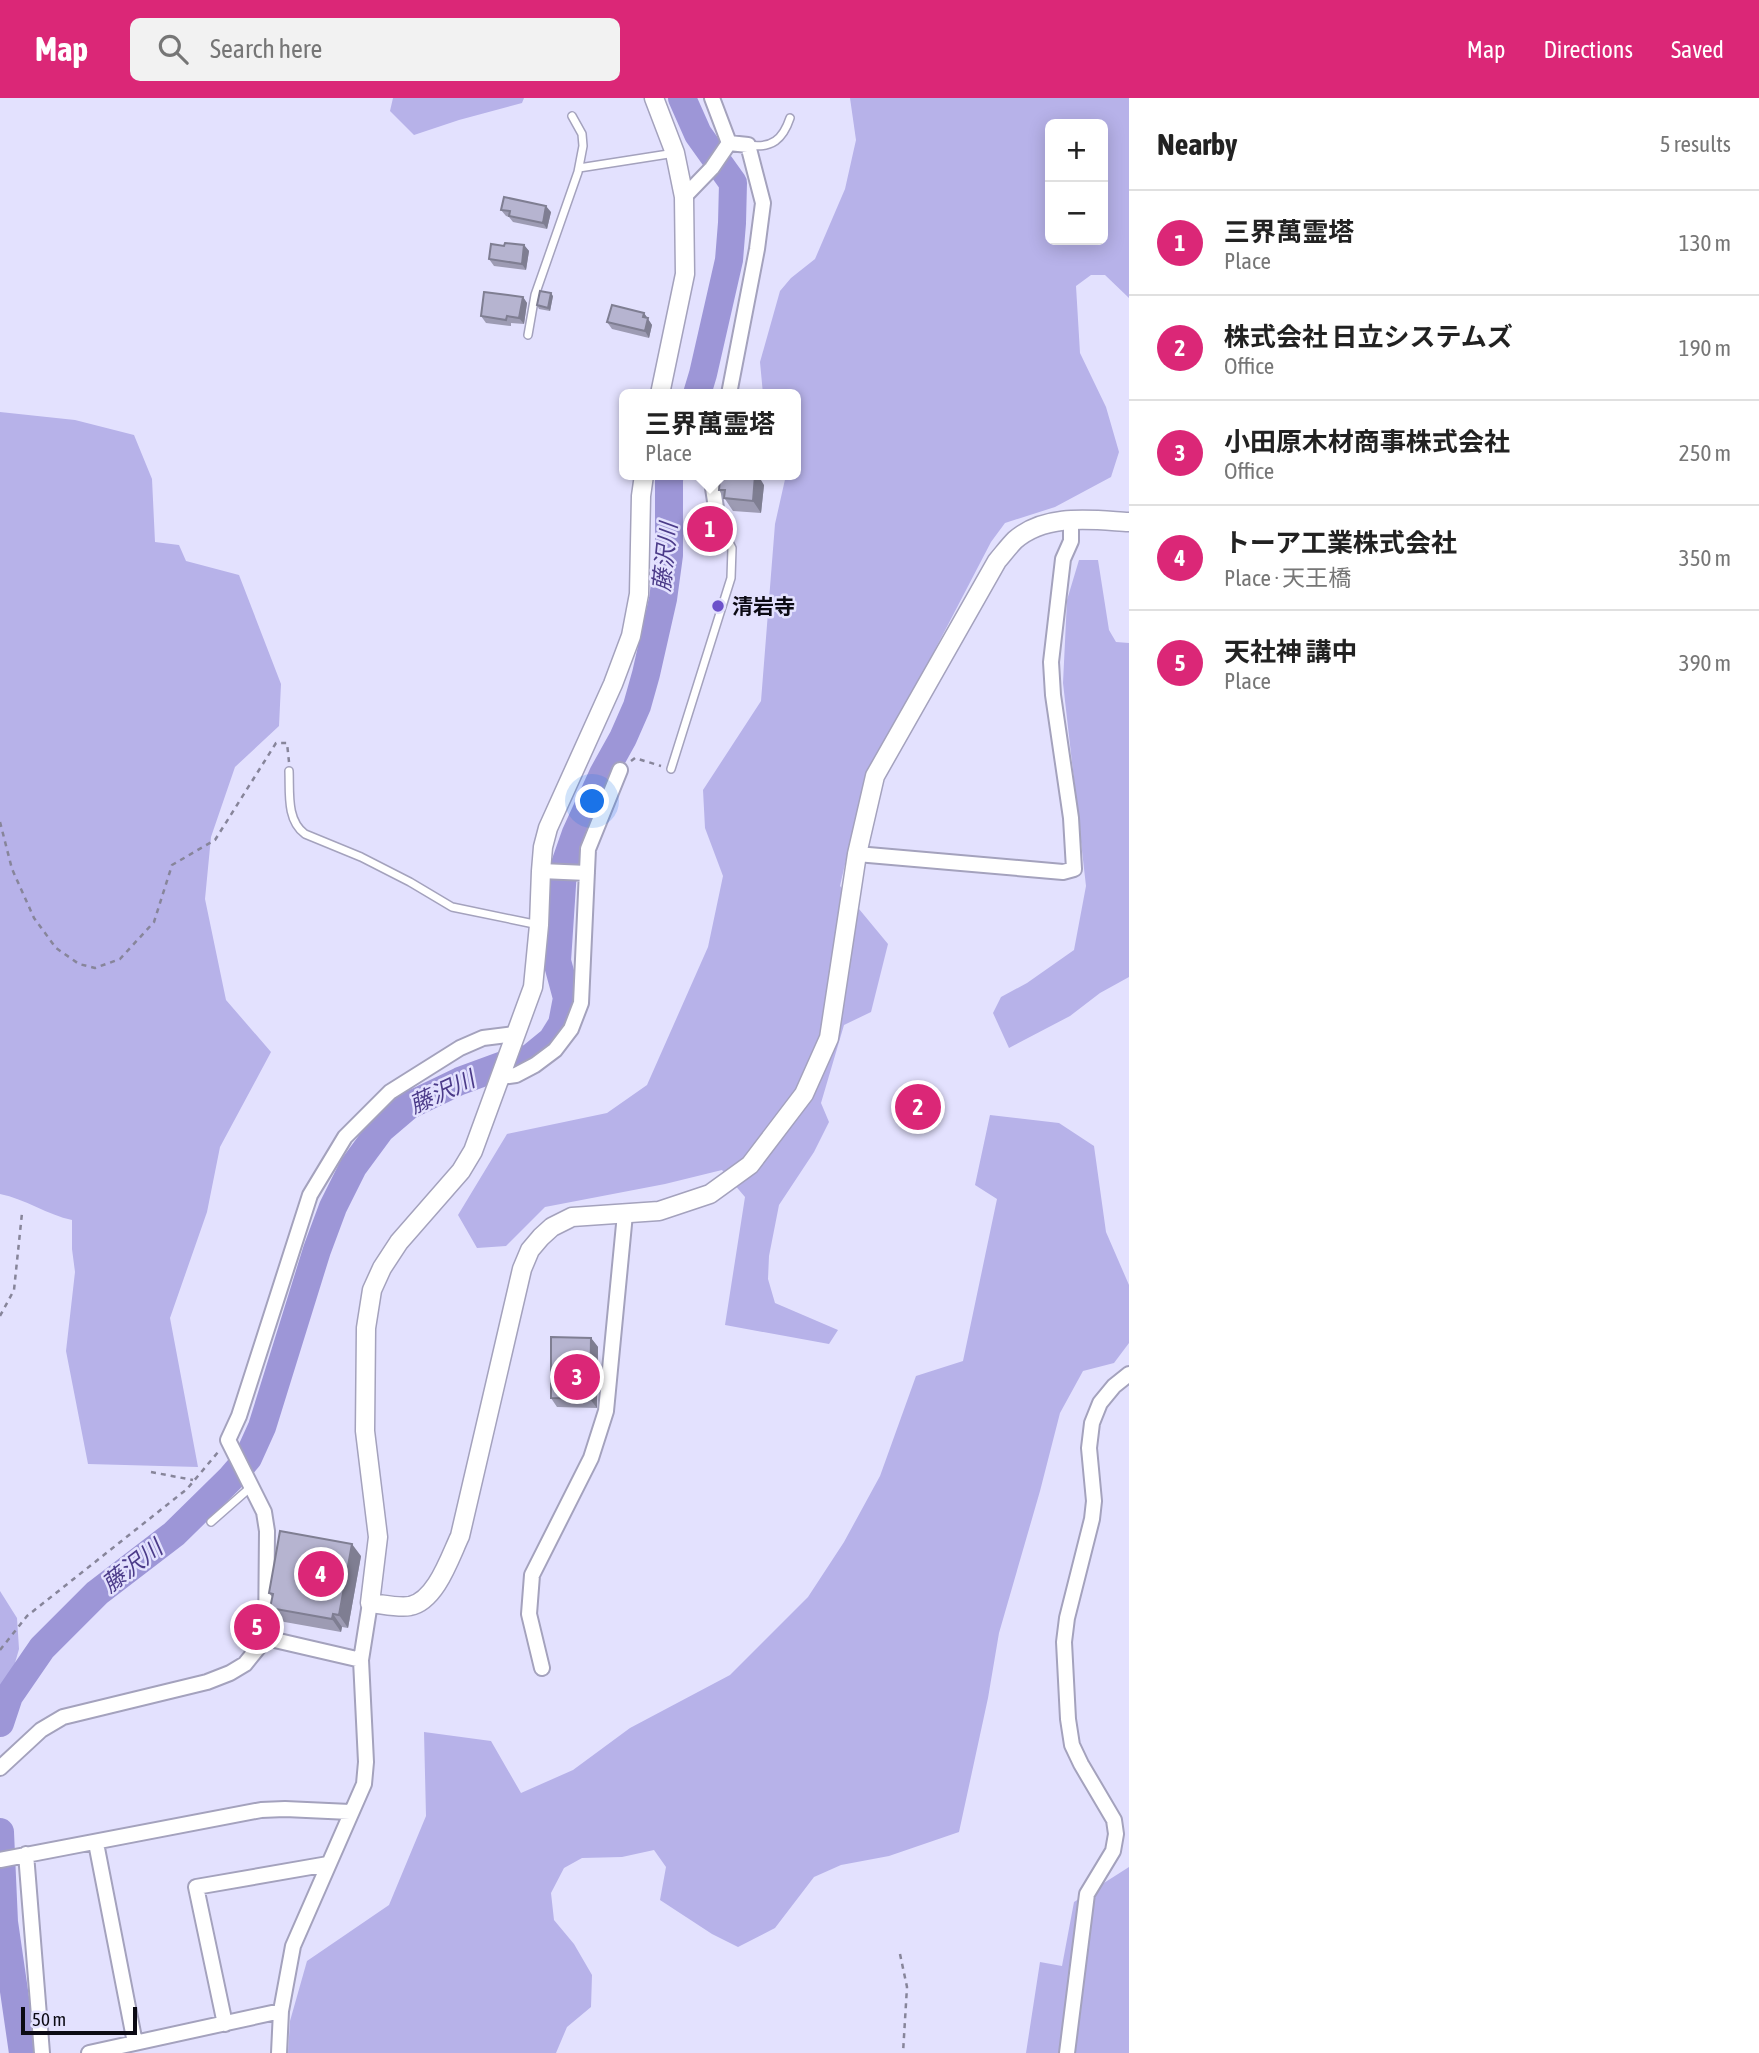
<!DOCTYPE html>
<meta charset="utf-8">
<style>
body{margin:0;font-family:"Asap Condensed","Noto Sans JP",sans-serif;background:#f2f2f2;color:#222}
.controls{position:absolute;right:21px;top:21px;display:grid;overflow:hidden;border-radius:10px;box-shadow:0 4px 18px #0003}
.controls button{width:63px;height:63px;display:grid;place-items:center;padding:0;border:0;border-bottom:2px solid #e0e0e0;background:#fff;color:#222;font:35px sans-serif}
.scale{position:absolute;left:21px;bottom:18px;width:116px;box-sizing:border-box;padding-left:7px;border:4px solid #0c0b14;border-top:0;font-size:19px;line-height:24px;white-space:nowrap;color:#0c0b14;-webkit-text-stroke:5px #e3e1fe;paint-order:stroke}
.you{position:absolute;left:593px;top:704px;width:24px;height:24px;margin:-18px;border:5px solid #fff;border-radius:50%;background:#1a73e8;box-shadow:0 0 0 10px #1a73e833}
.badge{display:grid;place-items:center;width:46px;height:46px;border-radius:50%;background:#db2777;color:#fff;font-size:23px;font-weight:700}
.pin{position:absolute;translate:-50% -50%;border:4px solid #fff;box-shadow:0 2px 7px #0006}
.popup{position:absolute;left:619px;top:291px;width:182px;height:91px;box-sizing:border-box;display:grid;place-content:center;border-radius:10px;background:#fff;filter:drop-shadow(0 2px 5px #0005);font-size:23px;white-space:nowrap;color:#767676}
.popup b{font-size:26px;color:#222}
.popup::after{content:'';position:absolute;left:50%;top:100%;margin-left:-14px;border:14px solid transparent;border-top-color:#fff}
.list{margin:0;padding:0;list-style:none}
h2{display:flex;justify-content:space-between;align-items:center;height:91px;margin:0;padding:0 28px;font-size:30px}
h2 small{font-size:23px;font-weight:400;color:#767676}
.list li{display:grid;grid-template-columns:46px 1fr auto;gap:21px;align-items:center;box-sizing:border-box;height:105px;padding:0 28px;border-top:2px solid #e0e0e0}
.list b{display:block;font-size:26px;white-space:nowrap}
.list p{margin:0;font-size:23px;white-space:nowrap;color:#767676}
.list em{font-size:23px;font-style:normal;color:#767676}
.icon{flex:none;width:38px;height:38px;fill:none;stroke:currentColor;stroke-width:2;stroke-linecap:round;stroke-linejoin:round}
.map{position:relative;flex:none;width:1129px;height:1955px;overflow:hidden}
header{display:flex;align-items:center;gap:42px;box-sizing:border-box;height:98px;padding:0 35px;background:#db2777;color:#fff}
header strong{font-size:33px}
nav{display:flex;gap:38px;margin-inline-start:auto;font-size:24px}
.search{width:490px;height:63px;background:#f2f2f2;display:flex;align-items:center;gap:18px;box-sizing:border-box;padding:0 24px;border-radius:10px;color:#767676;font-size:26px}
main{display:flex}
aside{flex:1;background:#fff}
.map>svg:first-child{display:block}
.green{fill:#b7b2e9;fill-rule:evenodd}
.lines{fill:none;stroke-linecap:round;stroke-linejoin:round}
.river{stroke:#9d96d7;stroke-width:28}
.service-casing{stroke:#a4a2bd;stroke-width:10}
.minor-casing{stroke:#a4a2bd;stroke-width:18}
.tertiary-casing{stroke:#a4a2bd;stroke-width:21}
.path{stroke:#87859a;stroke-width:2.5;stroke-dasharray:5 5;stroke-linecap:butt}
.service{stroke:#fff;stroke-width:7}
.minor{stroke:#fff;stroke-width:14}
.tertiary{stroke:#fff;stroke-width:18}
.wall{fill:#9d9bb3}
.shaded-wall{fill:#7f7e92}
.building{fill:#b6b4d0;stroke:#7f7e92;stroke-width:2}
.poi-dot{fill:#6c51ca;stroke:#e3e1fe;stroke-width:2.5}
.labels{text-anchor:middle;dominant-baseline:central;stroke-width:5;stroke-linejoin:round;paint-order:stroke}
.poi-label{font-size:21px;font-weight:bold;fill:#0c0b14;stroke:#e3e1fe;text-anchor:start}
.water-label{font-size:23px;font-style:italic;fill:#4b3b89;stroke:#e3e1fe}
</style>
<header>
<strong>Map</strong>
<div class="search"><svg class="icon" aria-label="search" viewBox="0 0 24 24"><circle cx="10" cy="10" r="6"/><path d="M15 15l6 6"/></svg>Search here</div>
<nav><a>Map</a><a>Directions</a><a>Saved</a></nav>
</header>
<main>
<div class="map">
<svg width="1129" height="1955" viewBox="0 0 1129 1955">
<rect width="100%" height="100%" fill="#e3e1fe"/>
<path class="green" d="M393,0H524L522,5L459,22L414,37L390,13Z
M850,0H1129V200L1105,177H1091L1076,188L1080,255L1106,309L1119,354L1111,379L1055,409L1005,425L991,444L862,692L840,788L888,846L871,914L844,927L821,1005L829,1024L814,1054L779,1107L769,1158L768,1181L775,1205L838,1232L829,1246L725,1227L745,1099L722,1072L665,1086L545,1109L506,1148L477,1150L458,1117L507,1036L607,1015L647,987L708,849L723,778L705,730L703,692L761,603L775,426L786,377H796V296H763L760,264L780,193L791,180L815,161L845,91L856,42ZM1050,26H1103V142H1050Z
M0,314L75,322L134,337L152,381L155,444L179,447L186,463L239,477L281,586L279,628L235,669L211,739L205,801L226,902L271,954L220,1049L207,1114L170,1220L198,1369L88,1366L66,1253L75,1174L72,1151V1122C48,1117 25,1101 0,1096Z
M1079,462H1098L1109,532L1116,544L1129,545V879L1100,895L1070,918L1009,950L993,915L1001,899L1027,885L1074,852L1086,788L1063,585L1067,502Z
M990,1017L1059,1025L1094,1048L1106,1134L1129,1187V1245L1114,1265L1083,1273L1060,1315L1040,1393L999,1535L988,1600L959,1734L889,1758L841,1767L814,1779L775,1830L738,1849L712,1836L660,1802L666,1769L654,1752L622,1759L582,1760L564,1770L551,1795L554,1822L574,1846L592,1877L591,1909L567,1929L556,1955H288L290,1923L307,1863L389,1807L426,1718L424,1634L491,1643L521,1695L573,1672L630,1630L730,1577L808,1499L844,1444L880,1378L916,1278L963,1263L997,1101L975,1087Z
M0,1493L17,1520L19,1551L11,1579L0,1592Z
M1129,1769V1955H1026L1040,1864L1062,1868L1074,1804Z"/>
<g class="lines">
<path class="river" d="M682,0L698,36L733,85L732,125L729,162L703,276L697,296
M0,1625L9,1598L42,1550L97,1495L174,1436L230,1381L248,1360L262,1329L317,1152L333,1109L353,1069L381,1031L408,1008L460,983L509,965L530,960L552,942L562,926L567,900L557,863L563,772L576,735L603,676L623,640L637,608L646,576L663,501L669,457V381L670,377
M0,1734L4,1824L23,1955"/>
<g class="service-casing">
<path id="service" d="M748,47C772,51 783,41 790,20
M579,70L675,55
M528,237L535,197L578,74L583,48L582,36L572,18
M671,671L731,480L732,450L718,423
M289,673C290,694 286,722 305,736L361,759L410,784L452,809L539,827
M211,1424L252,1388"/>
</g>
<g class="minor-casing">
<path id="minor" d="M712,0L729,45
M684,99L712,70L729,45
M729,296L757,151L763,105L748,47L729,45
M711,377L718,423
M857,756L1063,774L1074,771L1071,720L1053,597L1051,564L1063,461L1071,443V422
M541,773L587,775
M501,979L516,977L535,967L555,952L571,931L581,905L588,751L620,672
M266,1540L361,1562
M542,1570L529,1516L532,1477L591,1360L606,1313L625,1116
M0,1670L41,1632L63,1619L207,1584L230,1575L245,1566L266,1540L267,1433L264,1414L228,1342L239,1318L310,1097L345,1039L390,994L460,950L483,940L515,936
M96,1745L135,1945
M26,1756L42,1955
M0,1762L261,1712L285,1711L350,1714
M225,1926L196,1789L328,1766
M89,1955L281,1913
M279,1955L281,1913L293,1848L364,1686L366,1664L361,1562L370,1505
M1067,1955L1087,1796L1113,1753L1116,1736L1114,1722L1081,1666L1072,1647L1068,1621L1064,1544L1067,1520L1092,1421L1094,1403L1089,1350L1092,1325L1100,1305L1114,1288L1129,1276"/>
</g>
<g class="tertiary-casing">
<path id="tertiary" d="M654,0L675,55L684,99L685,176L660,296
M644,377L641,398L639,496L631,538L613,586L548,730L543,749L541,773L539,827L533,889L473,1053L461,1073L399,1144L382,1170L372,1192L366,1230L365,1333L378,1439L370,1505C382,1506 398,1510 410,1508C436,1503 450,1459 460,1438L522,1171L530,1152L541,1139L552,1129L572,1119L659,1113L710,1096L750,1067L804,996L829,940L857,756L875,678L997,463C1003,456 1009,448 1015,442C1046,415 1092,422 1129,424"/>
</g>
<path class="path" d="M631,663L635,660L661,668
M0,724L12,771L34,820L56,850L79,866L95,870L120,861L154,824L172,767L215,742L276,645H287L289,664
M0,1218L14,1192L22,1115
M151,1374L193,1382
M0,1552L27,1518L187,1391L219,1353
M900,1856L907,1889L903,1955"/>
<use href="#service" class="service"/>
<use href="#minor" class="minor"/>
<use href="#tertiary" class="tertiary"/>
</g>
<path class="wall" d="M501,112L551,114L547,131L513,124L509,119L506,118Z
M524,147L529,153L526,172L494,168L489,161L504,148Z
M553,198L550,213L539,211L537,207Z
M523,199L527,205L524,226L511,225V228L486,225L481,218Z
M644,215L652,227L649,240L612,231L607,224Z
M764,387L761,415L733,413L719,392Z
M591,1240L598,1249L597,1310L557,1309L551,1300Z
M361,1458L348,1530L342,1529L341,1534L279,1523L270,1510L272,1499L269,1495Z"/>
<path class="shaded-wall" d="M546,108L551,114L547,131L543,125Z
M524,147L529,153L526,172L522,166Z
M551,195L553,198L550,213L548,210Z
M523,199L527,205L524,226L519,220Z
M644,215L652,227L649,240L645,233L643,219Z
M755,377H758L764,387L761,415L753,403Z
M591,1240L598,1249L597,1310L590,1301Z
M352,1446L361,1458L348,1530L339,1517Z
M333,1516L342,1529L341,1534L332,1521Z"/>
<path class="building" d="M504,99L546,108L543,125L509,118L510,113L501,112Z
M505,145L524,147L522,166L489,161L491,146L504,148Z
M540,193L551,195L548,210L537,207Z
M484,194L523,199L519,220L507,218L506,222L481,218Z
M612,207L644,215L643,219L648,220L645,233L607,224Z
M725,377H755L753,403L724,400L725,392H719L720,379H725Z
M551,1239L591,1240L590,1301L551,1300Z
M280,1433L352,1446L339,1517L333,1516L332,1521L270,1510L273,1496L269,1495Z"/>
<circle class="poi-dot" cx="718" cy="508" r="7"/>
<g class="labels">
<g class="poi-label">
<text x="732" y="508">清岩寺</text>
</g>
<g class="water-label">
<text transform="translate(665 459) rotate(-84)">藤沢川</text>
<text transform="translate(442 994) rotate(-25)">藤沢川</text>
<text transform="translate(132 1468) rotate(-38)">藤沢川</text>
</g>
</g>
</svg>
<div class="controls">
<button>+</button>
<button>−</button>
</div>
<div class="scale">50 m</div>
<div class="you"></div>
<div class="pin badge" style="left:710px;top:431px">1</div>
<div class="popup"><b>三界萬霊塔</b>Place</div>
<div class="pin badge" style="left:918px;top:1009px">2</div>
<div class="pin badge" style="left:577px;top:1279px">3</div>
<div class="pin badge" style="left:321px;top:1476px">4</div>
<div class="pin badge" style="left:257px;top:1529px">5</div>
</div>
<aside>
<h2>Nearby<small>5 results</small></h2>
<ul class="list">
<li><span class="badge">1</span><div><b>三界萬霊塔</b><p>Place</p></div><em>130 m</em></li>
<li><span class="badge">2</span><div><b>株式会社 日立システムズ</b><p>Office</p></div><em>190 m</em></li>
<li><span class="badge">3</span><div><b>小田原木材商事株式会社</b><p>Office</p></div><em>250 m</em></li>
<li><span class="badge">4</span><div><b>トーア工業株式会社</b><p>Place · 天王橋</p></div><em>350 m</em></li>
<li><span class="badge">5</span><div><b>天社神 講中</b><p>Place</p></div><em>390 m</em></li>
</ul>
</aside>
</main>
